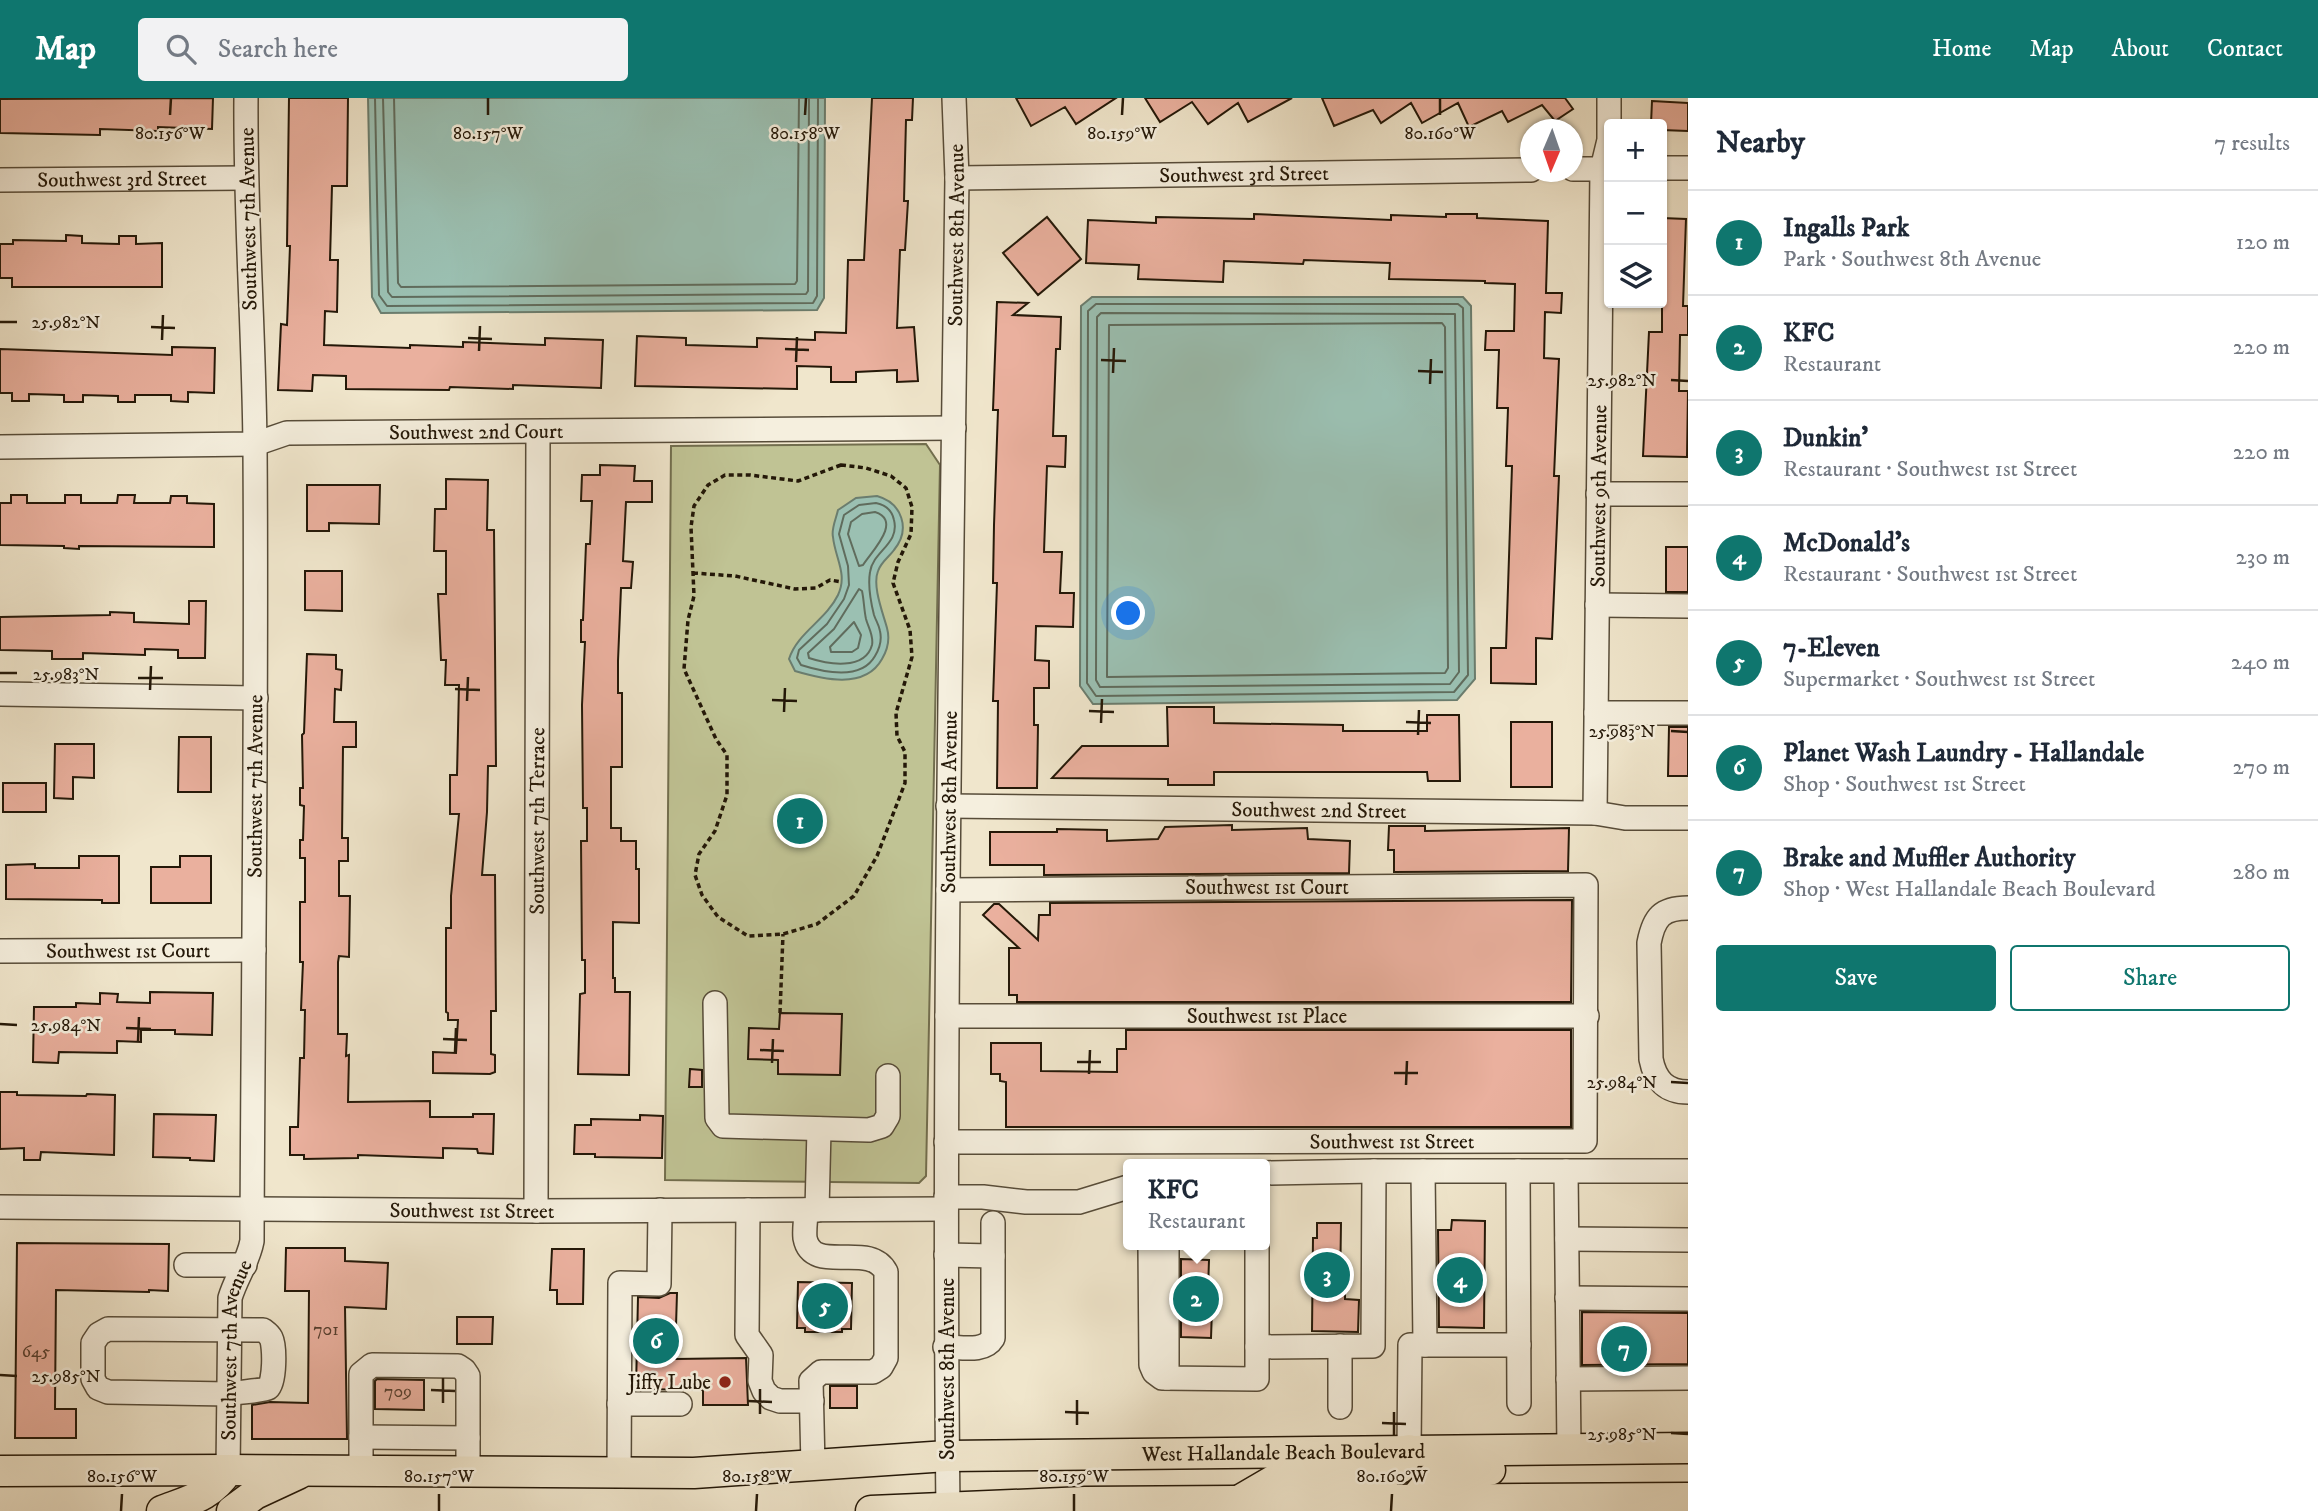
<!DOCTYPE html>
<meta charset="utf-8">
<style>
body{margin:0;font-family:"IM FELL DW Pica",serif;background:#f2f2f3;color:#1f2937}
.controls{position:absolute;right:21px;top:21px;display:grid;overflow:hidden;border-radius:7px;box-shadow:0 2px 5px #0004}
.controls button{width:63px;height:63px;display:grid;place-items:center;padding:0;border:0;border-bottom:2px solid #e0e1e3;background:#fff;color:#1f2937;font:35px sans-serif}
.compass{position:absolute;left:1520px;top:21px;width:63px;height:63px;border-radius:50%;background:#fff;box-shadow:0 2px 5px #0004;rotate:182deg}
.you{position:absolute;left:1129px;top:516px;width:24px;height:24px;margin:-18px;border:5px solid #fff;border-radius:50%;background:#1a73e8;box-shadow:0 0 0 10px #1a73e833}
.badge{display:grid;place-items:center;width:46px;height:46px;border-radius:50%;background:#0f766e;color:#fff;font-size:23px;font-weight:700}
.pin{position:absolute;translate:-50% -50%;border:4px solid #fff;box-shadow:0 2px 7px #0006}
.popup{position:absolute;left:1123px;top:1061px;width:147px;height:91px;box-sizing:border-box;display:grid;place-content:center;border-radius:7px;background:#fff;filter:drop-shadow(0 2px 5px #0005);font-size:23px;white-space:nowrap;color:#747a83}
.popup b{font-size:26px;color:#1f2937}
.popup::after{content:'';position:absolute;left:50%;top:100%;margin-left:-14px;border:14px solid transparent;border-top-color:#fff}
.list{margin:0;padding:0;list-style:none}
h2{display:flex;justify-content:space-between;align-items:center;height:91px;margin:0;padding:0 28px;font-size:30px}
h2 small{font-size:23px;font-weight:400;color:#747a83}
.list li{display:grid;grid-template-columns:46px 1fr auto;gap:21px;align-items:center;box-sizing:border-box;height:105px;padding:0 28px;border-top:2px solid #e0e1e3}
.list b{display:block;font-size:26px;white-space:nowrap}
.list p{margin:0;font-size:23px;white-space:nowrap;color:#747a83}
.list em{font-size:23px;font-style:normal;color:#747a83}
.actions{display:flex;gap:14px;padding:21px 28px}
.actions a{flex:1;padding:16px 0;border:2px solid #0f766e;border-radius:7px;text-align:center;font-size:24px;color:#0f766e}
.actions .main{background:#0f766e;color:#fff}
.icon{flex:none;width:38px;height:38px;fill:none;stroke:currentColor;stroke-width:2;stroke-linecap:round;stroke-linejoin:round}
.map{position:relative;flex:none;width:1688px;height:1413px;overflow:hidden}
header{display:flex;align-items:center;gap:42px;box-sizing:border-box;height:98px;padding:0 35px;background:#0f766e;color:#fff}
header strong{font-size:33px}
nav{display:flex;gap:38px;margin-inline-start:auto;font-size:24px}
.search{width:490px;height:63px;background:#f2f2f3;display:flex;align-items:center;gap:18px;box-sizing:border-box;padding:0 24px;border-radius:7px;color:#747a83;font-size:26px}
main{display:flex}
aside{flex:1;background:#fff}
.map>svg:first-child{display:block}
.green{fill:#c0c394;stroke:#726e4e;stroke-width:2}
.water{fill:#9bc0b2;stroke:#6b7d6e;stroke-width:2}
.lines{fill:none;stroke-linecap:round;stroke-linejoin:round}
.shore{stroke:#606c5d;stroke-width:2}
.building{fill:#eab09e;stroke:#241808;stroke-width:2}
.minor-casing{stroke:#574c39;stroke-width:26}
.major-casing{stroke:#241808;stroke-width:33}
.path{stroke:#241808;stroke-width:3.5;stroke-dasharray:5 3.5;stroke-linecap:butt}
.minor{stroke:#f5efde;stroke-width:23}
.major{stroke:#f0e6cc;stroke-width:30}
.ticks{fill:none;stroke:#241808;stroke-width:2.5}
.poi-dot{fill:#8f2418;stroke:#f5efde;stroke-width:2.5}
.labels{text-anchor:middle;stroke-width:5;stroke-linejoin:round;paint-order:stroke}
.number-label{font-size:18px;fill:#563e2e}
.street-label{font-size:21px;fill:#241808;stroke:#f5efde}
.poi-label{font-size:21px;fill:#241808;stroke:#f5efde;text-anchor:end}
.ticks-label{font-size:18px;text-anchor:middle;fill:#241808;stroke:#f5efde;stroke-width:5;stroke-linejoin:round;paint-order:stroke}
</style>
<header>
<strong>Map</strong>
<div class="search"><svg class="icon" aria-label="search" viewBox="0 0 24 24"><circle cx="10" cy="10" r="6"/><path d="M15 15l6 6"/></svg>Search here</div>
<nav><a>Home</a><a>Map</a><a>About</a><a>Contact</a></nav>
</header>
<main>
<div class="map">
<svg width="1688" height="1413" viewBox="0 0 1688 1413">
<rect width="100%" height="100%" fill="#f0e6cc"/>
<filter id="stains"><feTurbulence type="fractalNoise" baseFrequency=".00286" numOctaves="4"/><feColorMatrix values="0 0 0 0 .2 0 0 0 0 .09 0 0 0 0 .02 0 0 0 .5 -.17"/></filter>
<radialGradient id="worn" r=".72"><stop offset=".6" stop-color="#630" stop-opacity="0"/><stop offset="1" stop-color="#630" stop-opacity=".3"/></radialGradient>
<path class="green" d="M926,346l14,21 -14,711 -7,7 -254,-3 6,-734z"/>
<path class="water" d="M368,0h457l-1,200 -7,12 -436,3 -9,-16z
M1092,199h371l8,9 4,373 -18,21 -364,4 -13,-18 1,-380z
M877,398c25,7 34,33 17,54 -5,7 -13,12 -16,21 -6,15 5,42 9,57 3,11 1,21 -5,31 -17,31 -60,20 -87,12l-6,-12c8,-26 37,-39 49,-64 10,-21 -3,-37 -5,-58 -2,-8 3,-18 5,-27l18,-12z"/>
<g class="lines">
<path class="shore" d="M375,0l4,197 8,11 426,-3 4,-7 1,-198
M383,0l5,194 4,5 414,-3 2,-3 1,-193
M394,0l4,185 3,4 394,-3 2,-3 2,-183
M1096,206h362l5,4 5,367 -14,17 -358,4 -9,-13 1,-372z
M1101,215l354,1 4,358 -9,12 -350,3 -4,-7 1,-363z
M1442,225l3,4 3,341 -3,5 -338,4 2,-352z
M876,405c10,2 16,7 18,17 6,24 -21,31 -24,52 -2,12 1,31 4,43 2,6 5,10 6,16 2,9 0,17 -5,25 -14,25 -52,16 -74,9l-4,-7 2,-8 28,-26 17,-25 5,-14 -1,-19 -9,-32 5,-19 15,-10z
M875,414c28,9 -4,40 -12,53l-4,1 -11,-32 3,-12 11,-8z
M859,491l3,2c2,9 2,19 4,28 2,8 8,17 6,26 -7,26 -45,19 -63,13l-1,-5 26,-24z
M854,524l7,13 -3,13 -6,4h-21l-1,-5z"/>
</g>
<path class="building" d="M213,0l-1,31 -54,-2v4l-58,-2v6l-100,-2v-34z
M289,0h59l-1,88h-15l-2,74h8l-1,52 -12,-1 -1,34 86,3v-3l53,2v-5l82,3v-7l58,2 -2,48 -88,-3v4l-63,-2 -1,3 -103,-1v-13l-33,-1 -1,16 -34,-1 3,-66 6,1 3,-79h-3z
M872,0h41l-1,22h-6l-2,81h4l-3,49h-5l-3,78 17,-1 4,54 -21,1v-12l-41,2v10h-25v-15l-34,-1v23l-162,-3 2,-50 49,2v7l71,2v-9l58,2v-8l31,1 2,-73h16z
M1016,0h100l-40,26 -11,-17 -34,19z
M1145,0h147l-44,24 -10,-19 -30,21 -16,-22 -32,20z
M1322,0h243l8,11 -18,12 -13,-16 -34,17 -6,-11 -33,16 -11,-24 -36,20 -11,-20 -30,20 -8,-13 -39,16z
M1652,3l36,2v28l-26,-1v-6h-11z
M1254,116l137,6v-5l55,2v-3h31v4l71,3 -2,72h16l-1,20 -16,-1 -1,46 15,1 -5,117h5l-7,163 -16,-1v46l-45,-1v-35h15l6,-182h-6l2,-58h-11l2,-58h-14l1,-19h28l1,-47 -30,-1v-2l-96,-2 1,-16 -86,-3 -1,4 -79,-3 -1,21 -85,-3 1,-14 -53,-2 2,-43 68,3v-6l98,2z
M1047,119l34,42 -43,36 -35,-42z
M1662,120l24,1 -3,87h5v29h-8l-1,56h9l-1,66 -44,-1 6,-124h13z
M66,137l16,1v7l37,1v-8h17v8l26,-1v44h-150v-9h-12v-34h13v-4l53,1z
M997,204l31,1 -15,12 48,2 -1,32h-4l-3,87h13l-1,31 -18,-1 -3,86h18l-2,41h14l-1,34 -37,-1 -1,34 14,1v27h-15v37h4l-1,63h-40l1,-87h-5l4,-118h-4l1,-58 4,-115h-5z
M172,249l43,1 -1,45 -26,-1v10l-17,-1v-6h-36v7h-17v-6l-35,-1v7h-19v-7l-35,-1v7h-17v-8h-12v-44l172,6z
M600,367l35,1 -1,15h18v21h-26l-3,59 10,1 -2,26h-10l-3,73v32h4v74h-11v61h10v13h15v28h3v54l-26,-1v56h2v14h15l-1,83 -51,-1 2,-80 5,-1v-33h-3l-1,-119h6v-33h-4l-1,-103 3,-63h-4v-22h2l3,-76h4l2,-43h-11l1,-26h18z
M446,381l42,1 -1,50h7l2,236h-8l-1,46 -5,63h13l1,136h-5v43l4,1v17l-5,2 -57,-1v-21l23,1 2,-33h-10v-7l-2,-1v-84h5v-32l8,-82h-9v-39h7l2,-90h-14l1,-25h-5l-3,-66h8v-43h-12l1,-42h11z
M307,387h73l-1,39 -50,-1v8h-22z
M11,397h16v8h38v-8h16v8h36l1,-8h17l-1,8h36l1,-7h16v7l27,1v43l-135,-1v3l-15,-1v-2l-64,-1v-42h11z
M1666,449h22v45h-22z
M305,473h37v40l-37,-1z
M189,503h17l-1,57h-27v-8l-33,-1v6l-62,-2v6h-31v-8l-52,-1v-33l110,-2v-3l24,1v9l55,2z
M307,556l29,1v14l6,1 -1,20 -6,-1 -1,33h22v25h-13l-1,91h6v23h-9v35h11l-1,61 -10,-1 -1,6v72h9l-1,22 3,-1 -1,47 82,-1v16h43v-3h21l-1,40 -15,-1 -1,-4 -34,-1v10l-85,-3v3l-54,1v-4h-14v-28h8l2,-69h4l1,-48h-4l2,-48h-3v-60h5v-44h-5v-18h3l1,-34 -4,-1v-17h3l-1,-53 2,-2z
M1167,609h47v16l129,2v6h84v-16h32l1,66h-32l-1,-9h-213v13h-46v-6l-116,-1 30,-32h86z
M1511,624h41v65h-41z
M1669,629h19v49h-20z
M179,639h32v55h-33z
M55,646h39v34l-21,-1v22l-19,-1z
M3,685h43v29h-43z
M1232,727v5l75,-2 1,11 42,2 -1,32 -305,2v-10h-54v-33h67v-3l50,1v11l51,-2 7,-12z
M1389,728h36v5l144,-3 -1,43 -174,1v-22h-6z
M79,758h40v47h-17v-3l-96,-1v-34l29,-1v4h44z
M180,758h31v47h-60v-36h29z
M1572,802l-1,102h-554v-7h-8v-47h10l-36,-33 11,-11h5l39,36 1,-25h11v-12z
M150,894l63,1 -1,42 -37,-1v-4h-34v12l-24,-1v12l-58,-1 -1,11 -25,-1 1,-55h42v-4l24,1v-11l18,1 -1,8 33,1z
M780,915l62,1 -2,61 -62,-1v-14l-30,-1 1,-31 30,1z
M1126,932h445v97h-565v-45l-6,-1v-7h-9v-31h50v28l76,1v-23h9z
M690,971l12,1v17h-13z
M0,994h17v3l69,1 1,-2 28,1 -1,60 -73,-3 -1,8h-16v-12l-24,1z
M154,1016l62,1 -2,46 -24,-1v-2l-37,-1z
M640,1017l23,1 -1,42 -67,-1v-3h-21l1,-29h16v-6l49,1z
M1452,1122l33,1 -1,107 -45,-1 -1,-97h13z
M1317,1125h24l-1,67h5v9l14,1 -1,32 -46,-1 1,-93h4z
M17,1145l152,1 -1,47 -19,-1v2l-93,-2 -1,119h21v29h-61z
M286,1150h59v13l43,2 -2,46 -41,-2 2,132h-95v-34l18,-3 38,1 1,-112h-24z
M552,1151h32l-1,55h-26v-14h-7z
M1181,1161l28,1 -1,30h9v19h-5l-1,29 -30,-1z
M798,1184l54,1 -1,46h-9v3h-37v-4h-8z
M670,1195h7l-2,66 71,-1 2,47h-45v-15l-67,-1 2,-92 21,1z
M1582,1214l106,1v51l-106,1z
M457,1219h36l-1,27h-35z
M377,1281l47,1v30l-49,-1v-28z
M830,1288h27v22h-27z"/>
<g class="lines">
<defs>
<g id="minor">
<path d="M1662,70h26"/>
<path d="M1573,71h36"/>
<path id="s1" d="M957,80l574,-8"/>
<path id="s2" d="M0,82l245,-2"/>
<path id="s3" d="M0,349l255,-3 32,-11 667,-5"/>
<path d="M1598,396h90"/>
<path d="M1597,507l91,1"/>
<path d="M0,596l256,4"/>
<path d="M1596,615h92"/>
<path id="s4" d="M948,708l647,7 30,5h63"/>
<path id="s5" d="M1595,715l7,-644 7,-29v-42"/>
<path d="M1688,810c-26,0 -34,9 -39,35l2,116c4,21 15,33 37,33"/>
<path id="s6" d="M0,853l254,-1"/>
<path d="M715,905l2,115 6,8 146,4 13,-4 6,-10v-40"/>
<path id="s7" d="M947,918h640"/>
<path id="s8" d="M946,1044l639,-1 1,-256 -638,5"/>
<path d="M1423,1073l2,174"/>
<path d="M1518,1073l1,232"/>
<path d="M1566,1073l3,278"/>
<path d="M1264,1075l110,-2"/>
<path d="M946,1099h37l43,5h53l49,-15"/>
<path id="s9" d="M0,1109l536,4 410,-2"/>
<path d="M748,1112l-1,125 14,20 -1,26 4,10 7,7 9,3h32"/>
<path d="M806,1112c0,9 -2,19 -1,28 7,38 65,2 81,34v86l-5,9 -8,5h-52l-10,9 2,85"/>
<path d="M817,1112l2,-81"/>
<path id="s10" d="M536,1113l2,-779"/>
<path d="M1567,1141l121,1"/>
<path d="M1150,1147l1,120 3,7 8,6 95,1v-134"/>
<path d="M1167,1147v133"/>
<path d="M946,1157l47,1"/>
<path d="M186,1167h59"/>
<path d="M1567,1200l121,1"/>
<path d="M108,1231l155,1c4,3 6,4 8,8 4,8 4,44 -3,50 -5,3 -31,4 -39,6l-121,-2 -10,-4 -5,-9v-36l6,-9z"/>
<path d="M1340,1248v61"/>
<path d="M945,1249c16,0 39,6 48,-9v-115"/>
<path d="M1257,1249l116,-1 1,-175h314"/>
<path d="M1568,1281l120,-1"/>
<path d="M619,1306h61"/>
<path d="M361,1339l107,1"/>
<path d="M1409,1352l1,-105h109"/>
<path id="s11" d="M228,1372l2,-172c6,-20 18,-36 22,-57 1,-264 5,-528 3,-793 -1,-117 -10,-233 -9,-350"/>
<path d="M361,1373v-97l11,-9 86,1 6,4 4,6v95"/>
<path d="M619,1375l1,-190 39,1 1,-74"/>
<path id="s12" d="M948,1413c-5,-444 3,-888 9,-1333l-3,-80"/>
</g>
<g id="major">
<path id="s13" d="M0,1373l228,-1 466,3 253,-17 741,-8"/>
<path d="M1242,1401l36,-21 101,-3 21,-7 9,-18"/>
<path d="M1415,1401l19,-23 17,-6h39"/>
<path d="M162,1413c29,-11 49,-15 66,-41"/>
<path d="M232,1413l23,-17 43,-20"/>
<path d="M871,1413l214,-9 603,-4"/>
</g>
</defs>
<use href="#minor" class="minor-casing"/>
<use href="#major" class="major-casing"/>
<path class="path" d="M841,367l25,3 25,8 15,12 6,19 -1,27 -13,28 -5,21 17,47 2,27 -16,56 1,23 8,16v31l-28,73 -23,40 -37,28 -34,10 -35,2 -30,-19 -16,-22 -7,-20 4,-21 16,-23 12,-36v-40l-11,-16 -32,-70 4,-49 6,-24 -3,-69 3,-21 14,-21 17,-10h25l48,6z
M693,475l42,3 60,13 21,-1 14,-8 12,2
M780,915l3,-79"/>
<use href="#minor" class="minor"/>
<use href="#major" class="major"/>
</g>
<path class="ticks" d="M170,17l1,-17M488,17v-17M805,17l1,-17M1122,17l1,-17M1440,17v-17M0,224h17M151,229l24,1M468,240l24,1M162,242l1,-25M785,251l24,1M479,253l1,-25M1101,262l25,1M796,264l1,-25M1418,273l25,1M1113,275l1,-25M1671,282l17,1M1430,286l1,-25M0,575h17M138,580h25M455,591l25,1M150,592l1,-24M772,602l25,1M467,603l1,-24M1089,613l25,1M784,614l1,-24M1406,624l25,1M1101,625l1,-24M1671,633l17,1M1418,637l1,-25M0,926l17,1M126,930l25,1M443,941l24,1M138,943l1,-24M760,952l24,1M455,954l1,-24M1077,964h24M772,965l1,-24M1394,975h24M1089,976l1,-24M1671,984l17,1M1406,987l1,-24M0,1277l17,1M431,1292l24,1M748,1303l24,1M443,1305v-25M1065,1314l24,1M760,1316v-25M1382,1325l24,1M1077,1327v-25M1671,1335l17,1M1394,1338v-24M121,1413l1,-17M439,1413v-17M756,1413l1,-17M1074,1413v-17M1391,1413l1,-17"/>
<circle class="poi-dot" cx="725" cy="1284" r="7"/>
<g class="labels">
<g class="number-label">
<text x="326" y="1237">701</text>
<text x="36" y="1259">645</text>
<text x="398" y="1299">709</text>
</g>
<g class="street-label">
<text dy="7" stroke="none"><textPath href="#s1" startOffset="287">Southwest 3rd Street</textPath></text>
<text dy="7" stroke="none"><textPath href="#s2" startOffset="122">Southwest 3rd Street</textPath></text>
<text transform="translate(248 121) rotate(-91)" y="7">Southwest 7th Avenue</text>
<text dy="7" stroke="none"><textPath href="#s12" startOffset="1276">Southwest 8th Avenue</textPath></text>
<text dy="7" stroke="none"><textPath href="#s3" startOffset="478">Southwest 2nd Court</textPath></text>
<text dy="7" stroke="none"><textPath href="#s5" startOffset="317">Southwest 9th Avenue</textPath></text>
<text dy="7" stroke="none"><textPath href="#s11" startOffset="688">Southwest 7th Avenue</textPath></text>
<text dy="7" stroke="none"><textPath href="#s12" startOffset="709">Southwest 8th Avenue</textPath></text>
<text dy="7" stroke="none"><textPath href="#s4" startOffset="371">Southwest 2nd Street</textPath></text>
<text dy="7" stroke="none"><textPath href="#s10" startOffset="390">Southwest 7th Terrace</textPath></text>
<text x="1267" y="796">Southwest 1st Court</text>
<text dy="7" stroke="none"><textPath href="#s6" startOffset="128">Southwest 1st Court</textPath></text>
<text dy="7" stroke="none"><textPath href="#s7" startOffset="320">Southwest 1st Place</textPath></text>
<text dy="7" stroke="none"><textPath href="#s8" startOffset="446">Southwest 1st Street</textPath></text>
<text dy="7" stroke="none"><textPath href="#s9" startOffset="472">Southwest 1st Street</textPath></text>
<text dy="7" stroke="none"><textPath href="#s11" startOffset="121">Southwest 7th Avenue</textPath></text>
<text transform="translate(947 1271) rotate(-90)" y="7">Southwest 8th Avenue</text>
<text dy="7" stroke="none"><textPath href="#s13" startOffset="1284">West Hallandale Beach Boulevard</textPath></text>
</g>
<g class="poi-label">
<text x="711" y="1291">Jiffy Lube</text>
</g>
</g>
<g class="ticks-label">
<text x="170" y="41">80.156°W</text>
<text x="488" y="41">80.157°W</text>
<text x="805" y="41">80.158°W</text>
<text x="1122" y="41">80.159°W</text>
<text x="1440" y="41">80.160°W</text>
<text x="66" y="230">25.982°N</text>
<text x="1622" y="288">25.982°N</text>
<text x="66" y="582">25.983°N</text>
<text x="1622" y="639">25.983°N</text>
<text x="66" y="933">25.984°N</text>
<text x="1622" y="990">25.984°N</text>
<text x="66" y="1284">25.985°N</text>
<text x="1622" y="1342">25.985°N</text>
<text x="122" y="1384">80.156°W</text>
<text x="439" y="1384">80.157°W</text>
<text x="757" y="1384">80.158°W</text>
<text x="1074" y="1384">80.159°W</text>
<text x="1392" y="1384">80.160°W</text>
</g>
<rect width="100%" height="100%" filter="url(#stains)"/>
<rect width="100%" height="100%" fill="url(#worn)"/>
</svg>
<div class="controls">
<button>+</button>
<button>−</button>
<button><svg class="icon" aria-label="layers" viewBox="0 0 24 24"><path d="M12 4l9 5-9 5-9-5zM3 14l9 5 9-5"/></svg></button>
</div>
<svg class="compass" viewBox="-18 -18 36 36"><path d="M0-13l5 13h-10z" fill="#e53935"/><path d="M0 13l5-13h-10z" fill="#747a83"/></svg>
<div class="you"></div>
<div class="pin badge" style="left:800px;top:723px">1</div>
<div class="pin badge" style="left:1196px;top:1201px">2</div>
<div class="popup"><b>KFC</b>Restaurant</div>
<div class="pin badge" style="left:1327px;top:1177px">3</div>
<div class="pin badge" style="left:1460px;top:1182px">4</div>
<div class="pin badge" style="left:825px;top:1208px">5</div>
<div class="pin badge" style="left:656px;top:1243px">6</div>
<div class="pin badge" style="left:1624px;top:1251px">7</div>
</div>
<aside>
<h2>Nearby<small>7 results</small></h2>
<ul class="list">
<li><span class="badge">1</span><div><b>Ingalls Park</b><p>Park · Southwest 8th Avenue</p></div><em>120 m</em></li>
<li><span class="badge">2</span><div><b>KFC</b><p>Restaurant</p></div><em>220 m</em></li>
<li><span class="badge">3</span><div><b>Dunkin'</b><p>Restaurant · Southwest 1st Street</p></div><em>220 m</em></li>
<li><span class="badge">4</span><div><b>McDonald's</b><p>Restaurant · Southwest 1st Street</p></div><em>230 m</em></li>
<li><span class="badge">5</span><div><b>7-Eleven</b><p>Supermarket · Southwest 1st Street</p></div><em>240 m</em></li>
<li><span class="badge">6</span><div><b>Planet Wash Laundry - Hallandale</b><p>Shop · Southwest 1st Street</p></div><em>270 m</em></li>
<li><span class="badge">7</span><div><b>Brake and Muffler Authority</b><p>Shop · West Hallandale Beach Boulevard</p></div><em>280 m</em></li>
</ul>
<div class="actions"><a class="main">Save</a><a>Share</a></div>
</aside>
</main>
